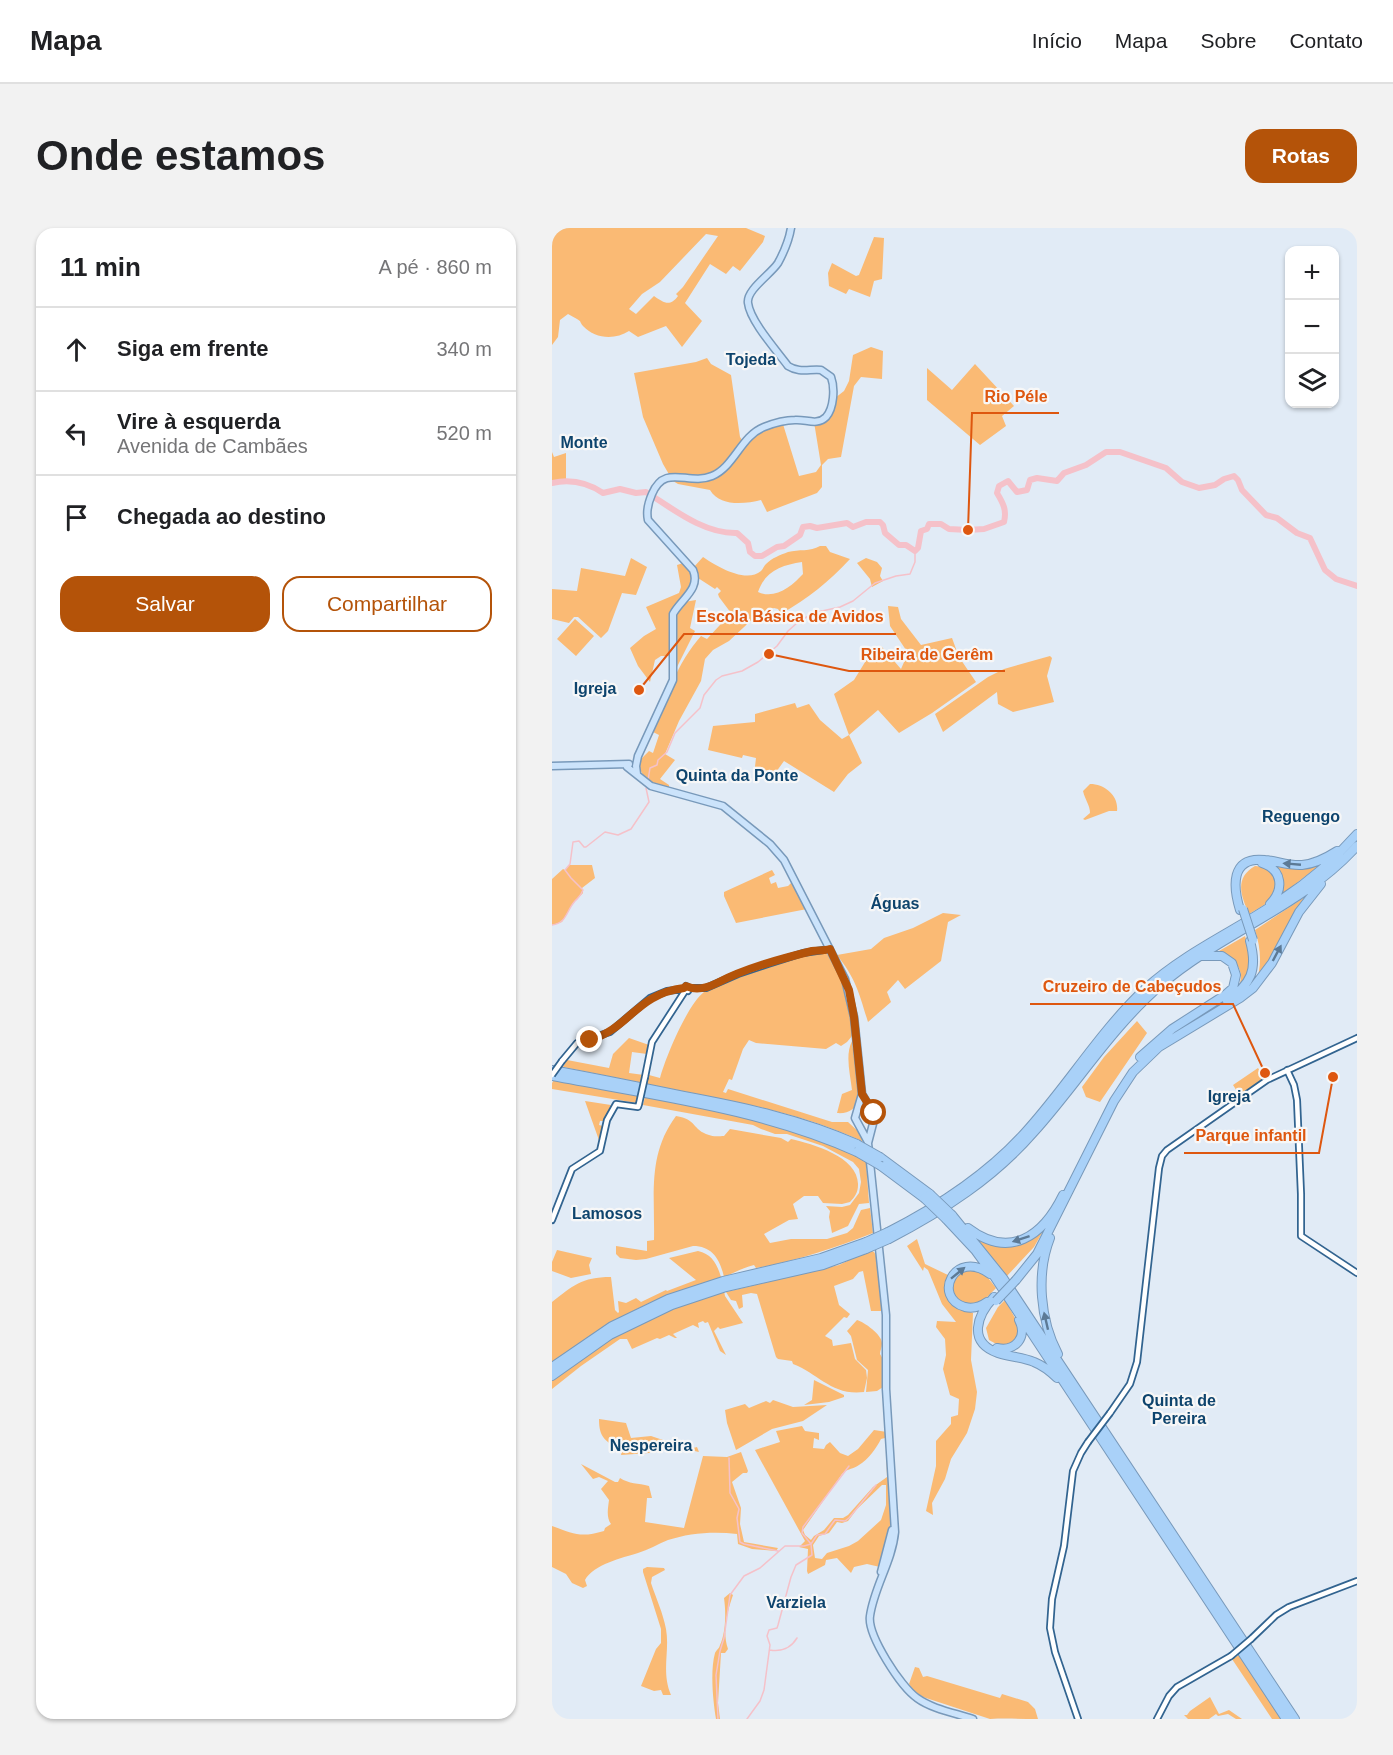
<!DOCTYPE html>
<html lang="pt">
<meta charset="utf-8">
<style>
body{margin:0;font-family:Helvetica,sans-serif;background:#f2f2f2;color:#202124}
.controls{position:absolute;right:18px;top:18px;display:grid;overflow:hidden;border-radius:12px;box-shadow:0 2px 4px #0004}
.controls button{width:54px;height:54px;display:grid;place-items:center;padding:0;border:0;border-bottom:2px solid #e0e0e0;background:#fff;color:#202124;font:30px sans-serif}
.stop{position:absolute;width:18px;height:18px;margin:-14px;border:4px solid #b45309;border-radius:50%;background:#fff}
.stop.end{background:#b45309;border-color:#fff;box-shadow:0 2px 6px #0008}
.list{margin:0;padding:0;list-style:none}
h2{display:flex;justify-content:space-between;align-items:center;height:78px;margin:0;padding:0 24px;font-size:26px}
h2 small{font-size:20px;font-weight:400;color:#757577}
.list li{display:grid;grid-template-columns:39px 1fr auto;gap:18px;align-items:center;box-sizing:border-box;height:84px;padding:0 24px;border-top:2px solid #e0e0e0}
.list b{display:block;font-size:22px;white-space:nowrap}
.list p{margin:0;font-size:20px;white-space:nowrap;color:#757577}
.list em{font-size:20px;font-style:normal;color:#757577}
.actions{display:flex;gap:12px;padding:18px 24px}
.actions a{flex:1;padding:14px 0;border:2px solid #b45309;border-radius:18px;text-align:center;font-size:21px;color:#b45309}
.actions .main{background:#b45309;color:#fff}
.icon{flex:none;width:33px;height:33px;fill:none;stroke:currentColor;stroke-width:2;stroke-linecap:round;stroke-linejoin:round}
.map{position:relative;flex:none;width:805px;height:1491px;overflow:hidden;border-radius:18px}
header{display:flex;align-items:center;gap:36px;box-sizing:border-box;height:84px;padding:0 30px;background:#fff;border-bottom:2px solid #e0e0e0}
header strong{font-size:28px}
nav{display:flex;gap:33px;margin-inline-start:auto;font-size:21px}
.intro{display:flex;align-items:center;justify-content:space-between;box-sizing:border-box;height:144px;padding:0 36px}
h1{margin:0;font-size:42px}
.button{padding:15px 27px;border-radius:18px;background:#b45309;color:#fff;font-size:21px;font-weight:700}
main{display:flex;gap:36px;padding:0 36px}
aside{flex:1;background:#fff;border-radius:18px;box-shadow:0 2px 4px #0004}
.map>svg:first-child{display:block}
.green{fill:#faba74;fill-rule:evenodd}
.lines{fill:none;stroke-linecap:round;stroke-linejoin:round}
.stream{stroke:#f5c1c9;stroke-width:1.5}
.river{stroke:#f5c1c9;stroke-width:6}
.minor-casing{stroke:#326490;stroke-width:8}
.major-casing{stroke:#7899ba;stroke-width:9}
.highway-casing{stroke:#7899ba;stroke-width:10}
.minor{stroke:#fff;stroke-width:4.5}
.major{stroke:#cbe3fb;stroke-width:6}
.highway{stroke:#a9d1f8;stroke-width:8}
.minor-bridge-casing{stroke:#326490;stroke-width:8;stroke-linecap:butt}
.highway-bridge-casing{stroke:#7899ba;stroke-width:10;stroke-linecap:butt}
.minor-bridge{stroke:#fff;stroke-width:4.5}
.highway-bridge{stroke:#a9d1f8;stroke-width:8}
.oneway{fill:#5c7a96}
.route{stroke:#b45309;stroke-width:8}
.labels{text-anchor:middle;stroke-width:4.5;stroke-linejoin:round;paint-order:stroke}
.neighbourhood-label{font-size:16px;font-weight:bold;fill:#0e446d;stroke:#f7f7f7}
.leader{fill:none;stroke:#de570f;stroke-width:2}
.callout-dot{fill:#de570f;stroke:#f7f7f7;stroke-width:2}
.callout-label{font-size:16px;text-anchor:middle;font-weight:bold;fill:#de570f;stroke:#f7f7f7;stroke-width:4.5;stroke-linejoin:round;paint-order:stroke}
</style>
<header>
<strong>Mapa</strong>
<nav><a>Início</a><a>Mapa</a><a>Sobre</a><a>Contato</a></nav>
</header>
<div class="intro"><h1>Onde estamos</h1><a class="button">Rotas</a></div>
<main>
<aside>
<h2>11 min<small>A pé · 860 m</small></h2>
<ul class="list">
<li><svg class="icon" aria-label="ahead" viewBox="0 0 24 24"><path d="M12 20V5M6 11l6-6 6 6"/></svg><div><b>Siga em frente</b></div><em>340 m</em></li>
<li><svg class="icon" aria-label="left" viewBox="0 0 24 24"><path d="M17 20v-9H6M10 6l-5 5 5 5"/></svg><div><b>Vire à esquerda</b><p>Avenida de Cambães</p></div><em>520 m</em></li>
<li><svg class="icon" aria-label="arrive" viewBox="0 0 24 24"><path d="M6 21V4h12l-3 4 3 4H6"/></svg><div><b>Chegada ao destino</b></div></li>
</ul>
<div class="actions"><a class="main">Salvar</a><a>Compartilhar</a></div>
</aside>
<div class="map">
<svg width="805" height="1491" viewBox="0 0 805 1491">
<rect width="100%" height="100%" fill="#e1ebf6"/>
<path class="green" d="M0,0h194l19,8 -2,6 -23,29 -7,-5 -7,8 -16,-10 -25,39 17,18 -20,26 -16,-21 -28,11 -9,-6c-14,9 -34,8 -46,-5 -4,-5 -1,-4 -6,-7 -3,-2 -6,-3 -9,-5l-8,6 -2,17 -6,8zM154,6l12,2 -35,51 -7,7 2,2c-8,11 -14,7 -24,0l-18,18 -7,-5 13,-15 18,-12z
M322,9l10,1 -2,41 -8,2 -4,16 -21,-8 -3,5 -17,-8 -1,-13 4,-10 24,13 3,-1z
M319,119l12,4 -1,28 -21,-2 -7,9 -13,71 -13,2 -6,6v22l-5,6 -50,19 -6,-12c-16,4 -41,7 -51,-10l-32,-6 -10,-6 2,-2 -7,-12 -20,-47 -9,-44 62,-11 11,-4 4,6 20,11 9,62 4,6 9,-9 29,-13 17,55 17,-4 5,-7 -7,-43 10,-3 11,-21 9,-7 5,-10 4,-26z
M423,136l39,42 -12,10 4,10 -26,19 -53,-45v-32l25,22z
M0,224l2,5 12,-4v28l-14,2z
M268,318h6l4,6 20,7c-21,23 -42,39 -69,55l-3,-5 -4,-1 -16,6 -29,27 -16,9 -8,9 -4,22 -22,40 -14,33 10,6 -15,19 9,6v3c-17,-4 -29,-8 -30,-27l10,-10 4,2 6,-18 -8,-4c15,-33 26,-68 50,-95l6,3 24,-26 -12,-16 -1,-3 3,-3 -4,-4 -2,2 -17,-11 -5,-10 10,-11c13,9 43,27 58,14 2,-2 3,-5 5,-7 6,-6 14,-9 22,-12 11,-3 22,0 32,-6zM250,334l1,12c-11,12 -28,26 -45,18 7,-21 24,-27 44,-30z
M79,330l16,9 -11,28 -14,-2 -14,38 -7,7 -23,-21h-4l-5,6 -17,-4v-30l25,2 4,-23 44,8z
M314,330l11,4 5,6 -2,8 3,5 -11,6 -2,-8 -13,-16z
M134,334l10,19 -23,33v42h-12l-6,4 -5,22 -12,-16 -8,-18 14,-12 12,-7 -10,-22 33,-14 2,-6 -4,-22z
M144,372l-6,28 5,3 -18,36h-2c0,-22 -5,-47 9,-65z
M336,378l10,1 3,12 20,26 31,-7 7,19 17,25 -44,31 -33,20 -21,-23 -29,25 13,28 -14,11 -14,18 -50,-31 -13,18 -17,-4 2,-17 -13,-3 -1,3 -34,-8 5,-24 42,-4v-8l40,-11 2,5 12,-4 11,16 22,19 7,-4 -15,-41 20,-14 16,-26 11,-8 20,23 7,-16 -18,-27z
M23,391l19,17 -18,20 -19,-17z
M498,428l2,2 -5,18 7,26 -41,10 -15,-8 -1,-12 -54,40 -8,-18 53,-37 16,-8z
M538,556c15,0 29,12 27,27h-8l-24,9 -2,-1 7,-6c0,-8 -5,-13 -7,-22z
M718,635l26,5 24,-3 -39,30c5,-14 0,-24 -11,-32z
M17,637h23l3,13 -13,10 1,5 -10,10 -11,19 -10,3v-46l11,-10 2,1z
M703,638c19,2 31,19 15,34 -6,6 -15,10 -21,14 -8,-18 -15,-36 6,-48z
M220,642l3,5 -6,3 2,6 5,-2 2,6 10,-2 5,-5 14,28 -71,14 -12,-27v-4z
M756,667l-44,78 -8,10c6,-18 5,-34 -1,-53z
M391,685l18,2 -13,7 -7,39 -36,28 -7,-9 -11,12 4,10 -23,20c-9,-29 -12,-43 -31,-67l34,-6 13,-11 29,-10z
M693,708c7,21 8,37 -7,54 8,-22 -2,-29 -19,-39z
M271,724c23,10 27,61 29,84l-5,6 -6,4 -5,-3 -10,6 -70,-6 -7,-3 -6,9 -11,31 -3,-1 -6,13 3,1 2,-4 104,33h16l13,12 3,8c-67,-32 -144,-43 -217,-58l2,-9 11,3c6,-22 28,-74 44,-86 26,-20 78,-30 110,-39z
M585,793l10,12 -47,69 -14,-5 -4,-10 22,-30z
M77,810l20,7 -2,9 -15,-2 -3,21 15,2 -1,8 -80,-16 4,-7 42,8 4,-14z
M300,813c1,12 8,49 7,57 -2,11 -11,16 -22,15l5,-19 10,-4c-2,-17 -7,-35 0,-49z
M706,840l7,11 -25,17 -7,-11z
M2,852l85,16 -2,7 -85,-14v-6z
M93,869c74,15 154,27 221,64l3,42 -10,1 -11,22 -16,7 -3,-16 1,-6 -4,-5 16,1 8,-2 9,-12 2,-11 -2,-13 -6,-7 -30,-16 -36,-12h-12l-14,-5 -8,-4 -110,-20z
M33,873l26,4 -6,16h-5l-1,4 4,1 -3,17z
M124,888c21,3 16,14 33,19 4,2 11,1 15,1l6,-7 51,9 7,4 3,-3c22,5 68,18 67,46 0,7 -3,12 -8,17l-8,2 -19,-1 -5,-7h-14l-11,8 5,15 -9,1 -25,14 6,9 21,-4h36l20,-6 6,-5 8,-18 9,-2 3,25c-38,15 -77,28 -117,35l-2,-3c-12,3 -20,8 -30,12 -4,-18 -12,-31 -31,-31l-47,13 -10,1 -16,-2 -4,-4v-8l31,5v-10l7,-1c1,-45 -7,-85 22,-124z
M494,998l-12,21 -28,30 -30,-40 49,5 10,-5z
M365,1011l8,25 25,12 -3,12 15,22 11,3 -2,47 6,32 -2,17 -8,24 -16,26 -6,20 -13,24 1,12 -7,-4 10,-45v-25l15,-17v-7l7,-2 1,-16 -9,-4 -7,-26 3,-14 -1,-16 -9,-12 1,-6 19,1 -14,-18 -14,-34 -4,-3 -1,4 -16,-25z
M5,1022l35,8 -3,7 2,9 -20,4 -19,-7v-9z
M318,1022l4,2 4,7 5,46 -2,6h-10l-8,-40 -4,1 -6,7 -19,7 5,19 11,9 -3,4 -3,-1 -19,19 7,4 1,6 18,-3 4,16 11,11 1,8 -3,14c-32,4 -45,-18 -71,-28l-1,-3 -14,-2 -2,-2 -19,-63 -6,-1 -9,2 1,12 -4,2 -3,-8 -5,-1 -5,-8 113,-27z
M146,1023c14,3 19,13 23,26 -19,7 -39,12 -57,20 -41,16 -78,40 -112,66v-61c21,-16 29,-25 59,-25l4,33 3,3 1,-1 -1,-11 8,2 10,-5 5,4 25,-12 1,1 29,-11 -27,-22z
M419,1040l14,6 11,14c-7,7 -13,15 -23,17 -13,2 -30,-16 -19,-28 4,-4 12,-6 17,-9z
M172,1063l1,5 18,27 -23,6 -2,-2 -4,4 12,24 -6,-4 -12,-29 -3,1 -2,-2 -5,2 1,5 -6,-3 -20,9 4,4h-2l-6,-3 -9,4 -3,-1 -25,11 -5,-10h-7l-39,27 -29,23v-9c50,-41 110,-70 172,-89z
M453,1072l15,27c-3,14 -7,17 -20,19l-11,-6 -3,-12 12,-21z
M305,1092c7,2 26,15 25,24 0,3 -2,7 -2,10l4,7 -1,26 -6,4 -11,1 2,-22 -11,-10 -6,-24 -4,-5z
M262,1152l30,15v2l-15,5 -25,3 8,-5z
M221,1172l20,7 34,-2 -24,16 -31,8 -36,21 -9,-27 -2,-13 20,-6 4,4 17,-7 4,2z
M47,1191l27,4 5,15 20,-2 39,13 7,-2 2,5 -33,-8 -7,2 -10,7 -28,2 1,-4c-16,-10 -23,-12 -23,-32z
M250,1198l3,5 14,2v7l-5,-2 -1,10 11,1 2,-4 4,-3 10,11 8,3 10,-7 16,-19 13,2 -2,6 -4,1c-4,8 -13,21 -22,26 -7,5 -9,2 -17,9l-39,56 2,5 6,5 3,-4 10,-6 10,-12h9l5,-3 25,-28 14,-10 -1,-30 2,1 3,72 -1,12 -10,35 -13,-3 -13,3 -3,6 -14,-15 -11,2 -1,5 -17,9 -1,-3 1,-22 -9,-2 6,-6 -50,-91 25,-8 -4,-11zM330,1257h4v20l-5,15 -23,21 -9,5 -22,7 -5,6 -7,-1 -2,-13 6,-9 10,-3 8,-11 5,1 6,-2 9,-12z
M189,1224l7,19 -1,2h-4l-11,9 9,26 -1,16 4,18 34,6 -2,3 -24,-2 -14,-5 -1,-10c-23,-3 -48,-1 -69,6 -10,4 -20,10 -30,13 -16,5 -44,11 -53,27l2,6 -4,2 -11,-5 -6,-9 -14,-7v-41c22,8 29,12 52,5l1,-3 6,-4c-5,-7 -3,-16 -2,-24l-8,-11 7,-8 -9,-4 -6,2 -12,-15 34,18h3l2,-4c9,6 18,5 29,8l3,12h-5l-2,24 39,6 19,-72 24,1z
M95,1339l17,1 1,2 -13,7 -1,6c5,15 12,30 15,46 4,22 -5,43 5,66h-8l-2,-5 -7,1 -13,-5 15,-37 5,-6v-14l-18,-57v-3z
M178,1365l3,2c-6,17 -11,37 -5,54l-3,4h-4l-3,50 2,16h-4c-3,-18 -6,-48 -1,-66 2,-4 4,-4 5,-8 6,-13 6,-33 4,-47z
M687,1427l42,64h-9l-40,-60z
M363,1439l4,1 4,9 4,-1 73,22 2,-4 26,8 7,7 3,10c-16,0 -33,-1 -48,0l-67,-22 -9,-6 -5,-7z
M658,1469l9,17 10,-4 13,9h-6l-8,-5 -10,2 -2,-2 -7,5h-21l-4,-4h3l3,-4z"/>
<g class="lines">
<path class="stream" d="M96,552l2,-12 7,-3 1,-5 9,-8 8,-19 25,-25 4,-13 12,-15 6,-4 20,-5 16,-9 19,-16 11,-15 9,-8 16,-10 27,-6 13,-6 22,-18 21,-7 14,-2 5,-12v-11
M0,697c15,-2 14,-14 23,-24 4,-4 6,-5 8,-11l-12,-12 -6,-8 5,-6 3,-22 6,-1 5,6h2l19,-15 13,3 13,-6 18,-27 -3,-14
M177,1230l1,35 9,16 -2,9 3,24 4,2 34,7
M218,1422c11,2 21,-2 27,-12
M166,1491l-2,-44 4,-24 4,-13 6,-43 14,-19 16,-8 25,-22h19l7,-2 -9,-11 1,-6 46,-61
M195,1491l13,-18 4,-11 6,-45 -3,-9 2,-6 8,-2 1,-3 13,-48 5,-12 16,-10 -1,-11 6,-9 8,-1 10,-14 10,1 4,-3 27,-33"/>
<path class="river" d="M0,255c18,-4 36,0 51,10l17,-4 16,4 10,-1c27,17 58,42 91,41l11,10 2,9 5,4h7l15,-9 7,-1 16,-11 3,-8 7,-1 7,2 30,-5 6,4 13,-5h14l3,3 2,8 14,12h7l9,6 3,-3 3,-17 6,-2 2,-5h12l8,5 19,1 16,-1 20,-7c3,-12 -1,-19 -7,-29l2,-7 9,-5 9,11 10,-2 3,-10 7,-2 20,3 7,-8 22,-8 20,-13h14l46,16 16,14 17,6 16,-3 9,-6 10,-3 4,4 4,10 24,25 11,3 20,15 13,5 15,32 11,9 21,7"/>
<defs>
<path id="minor" d="M134,758l4,2 -2,3 -4,-2z
M138,760h16l32,-14 30,-10 35,-11 27,-4
M10,833l15,-18 33,-11 40,-34 17,-7 17,-2
M735,842l7,15 3,15 4,94v42l56,37
M93,849l7,-35 33,-51
M0,992l20,-51 28,-18 7,-31 9,-16 22,3 1,-3
M558,1185l20,-29 7,-22 22,-194 3,-12 5,-6 100,-70 90,-42
M699,1411l25,-24 13,-8 68,-26
M526,1491l-23,-67 -5,-24 2,-29 12,-53 9,-75 8,-18 7,-11
M605,1491l12,-23 8,-9 54,-31"/>
<path id="major" d="M0,538l77,-2
M75,539l24,19 72,20 47,38 14,16 61,119 9,38 8,77 13,22 -7,27 18,172v74l9,143c-3,30 -21,55 -25,84 -3,19 31,71 47,82 15,11 38,15 56,21
M85,546l-1,-8 2,-10 35,-76v-66c8,-15 28,-25 20,-44l-45,-50c-2,-9 0,-17 4,-26 13,-31 36,-8 60,-18 22,-9 29,-40 52,-49 10,-4 21,-7 31,-7 11,-1 22,6 31,-3 8,-9 9,-29 5,-40l-10,-7c-12,-1 -22,3 -33,-4 -11,-15 -38,-45 -40,-63 -2,-13 23,-29 30,-40 6,-11 11,-23 13,-35
M310,866l-7,24 13,24
M329,1344l11,-42"/>
<path id="highway" d="M710,635c21,7 22,27 8,41
M688,682c-7,-23 -10,-54 25,-50 12,1 24,6 37,5 13,-1 24,-7 35,-14
M675,773c24,-17 31,-31 23,-60
M588,829l32,-28 53,-34 8,-7 3,-13 -4,-12 -10,-7h-19
M0,842c44,8 88,17 132,26 59,11 117,23 173,48
M0,848c103,20 210,33 305,76
M328,929l50,37
M329,938l43,32
M400,987l51,63 292,441
M394,991l29,31 19,26 292,443
M416,1000c42,32 75,8 95,-33
M336,1004c53,-27 102,-59 141,-104 41,-46 72,-98 117,-140 41,-37 91,-58 136,-89 28,-18 53,-40 75,-65
M498,1010c-14,36 -10,82 8,116
M337,1011c54,-28 105,-61 145,-107 44,-49 77,-104 127,-147 62,-53 141,-78 196,-139
M464,1052l21,-26 77,-153 19,-29 26,-25 81,-49 13,-10 19,-25 27,-51 22,-28
M442,1069c-17,18 -27,45 4,56 12,4 25,4 36,9 10,4 16,9 23,16
M435,1074c-7,5 -13,7 -22,5 -33,-9 -11,-59 25,-33
M445,1120c18,4 31,-11 22,-28
M0,1139l60,-41 56,-27 55,-18 98,-23 45,-16
M0,1148l58,-41 62,-30 54,-18 97,-22 43,-16"/>
</defs>
<use href="#minor" class="minor-casing"/>
<use href="#major" class="major-casing"/>
<use href="#highway" class="highway-casing"/>
<use href="#minor" class="minor"/>
<use href="#major" class="major"/>
<use href="#highway" class="highway"/>
<defs>
<path id="minor-bridge" d="M0,847l10,-14
M87,876l6,-27
M536,1214l22,-29
M679,1428l20,-17"/>
<path id="highway-bridge" d="M691,681l10,31
M305,916l23,13
M305,924l24,14
M378,966l22,21
M372,970l22,21
M314,1014l22,-10
M314,1021l23,-10
M444,1073l20,-21"/>
</defs>
<use href="#minor-bridge" class="minor-bridge-casing"/>
<use href="#highway-bridge" class="highway-bridge-casing"/>
<use href="#minor-bridge" class="minor-bridge"/>
<use href="#highway-bridge" class="highway-bridge"/>
</g>
<defs><path id="oneway-solid" d="M-6-.8H1V-3.2L6.5 0L1 3.2V.8H-6Z" transform="scale(1.5)"/></defs>
<g class="oneway">
<use href="#oneway-solid" transform="translate(740 636) rotate(-175)"/>
<use href="#oneway-solid" transform="translate(725 725) rotate(-62)"/>
<use href="#oneway-solid" transform="translate(469 1011) rotate(162)"/>
<use href="#oneway-solid" transform="translate(406 1045) rotate(-39)"/>
<use href="#oneway-solid" transform="translate(494 1093) rotate(-103)"/>
</g>
<g class="lines">
<path class="route" d="M38,812c40,-12 46,-46 94,-52l2,-2c10,5 21,2 31,-3 29,-15 63,-24 95,-32 6,-1 12,0 18,-2l19,41 5,27 8,77 12,19"/>
</g>
<g class="labels">
<g class="neighbourhood-label">
<text x="199" y="137">Tojeda</text>
<text x="32" y="220">Monte</text>
<text x="43" y="466">Igreja</text>
<text x="185" y="553">Quinta da Ponte</text>
<text x="749" y="594">Reguengo</text>
<text x="343" y="681">Águas</text>
<text x="677" y="874">Igreja</text>
<text x="55" y="991">Lamosos</text>
<text x="627" y="1178">Quinta de<tspan x="627" dy="18">Pereira</tspan></text>
<text x="99" y="1223">Nespereira</text>
<text x="244" y="1380">Varziela</text>
</g>
</g>
<path class="leader" d="M416 302L420 185H507M87 462L132 406H344M217 426L297 443H453M713 845L681 776H478M781 849L767 925H632"/>
<g class="callout-dot">
<circle cx="416" cy="302" r="6"/>
<circle cx="87" cy="462" r="6"/>
<circle cx="217" cy="426" r="6"/>
<circle cx="713" cy="845" r="6"/>
<circle cx="781" cy="849" r="6"/>
</g>
<g class="callout-label">
<text x="464" y="174">Rio Péle</text>
<text x="238" y="394">Escola Básica de Avidos</text>
<text x="375" y="432">Ribeira de Gerêm</text>
<text x="580" y="764">Cruzeiro de Cabeçudos</text>
<text x="699" y="913">Parque infantil</text>
</g>
</svg>
<div class="controls">
<button>+</button>
<button>−</button>
<button><svg class="icon" aria-label="layers" viewBox="0 0 24 24"><path d="M12 4l9 5-9 5-9-5zM3 14l9 5 9-5"/></svg></button>
</div>
<div class="stop" style="left:322px;top:885px"></div>
<div class="stop end" style="left:38px;top:812px"></div>
</div>
</main>
